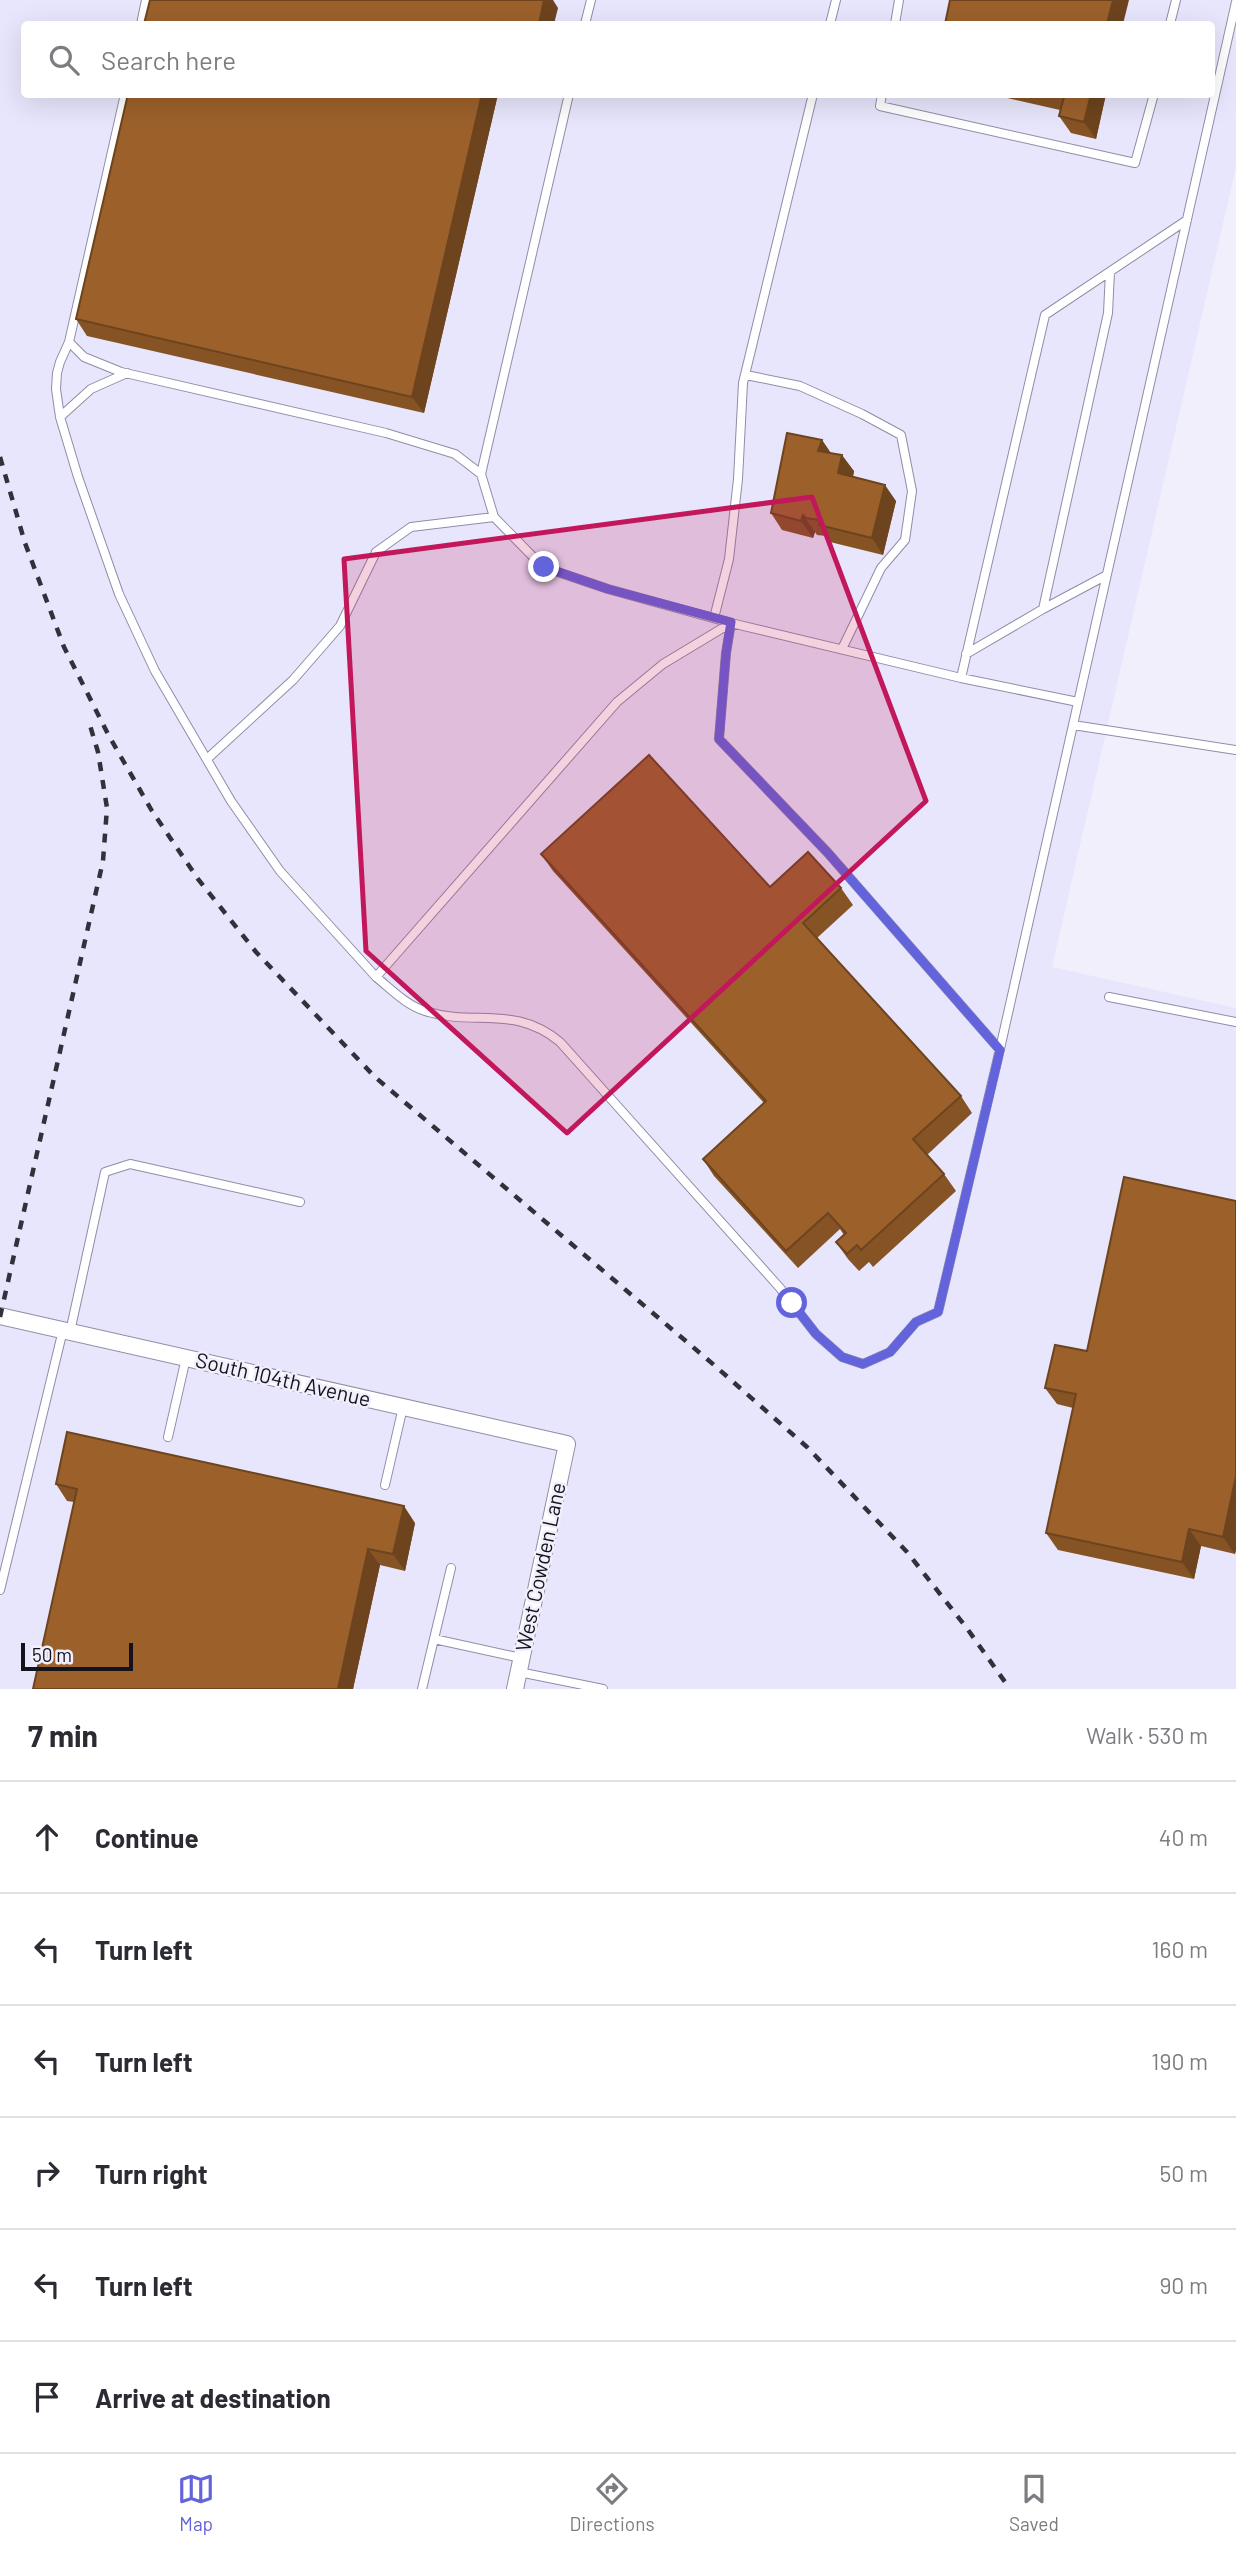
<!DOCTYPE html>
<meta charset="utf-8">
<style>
body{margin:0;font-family:Barlow,sans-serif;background:#f2f2f3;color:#2b2b33}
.scale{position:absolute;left:21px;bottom:18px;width:112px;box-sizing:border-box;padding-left:7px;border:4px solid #14131c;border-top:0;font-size:19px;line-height:24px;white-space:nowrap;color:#14131c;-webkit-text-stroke:5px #f0effb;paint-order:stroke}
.stop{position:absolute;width:21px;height:21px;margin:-16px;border:5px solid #6363dc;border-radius:50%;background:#fff}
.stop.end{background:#6363dc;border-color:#fff;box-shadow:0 2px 7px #0008}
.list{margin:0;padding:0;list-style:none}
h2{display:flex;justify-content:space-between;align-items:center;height:91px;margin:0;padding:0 28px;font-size:30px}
h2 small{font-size:23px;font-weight:400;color:#7c7c81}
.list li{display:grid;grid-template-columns:46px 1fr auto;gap:21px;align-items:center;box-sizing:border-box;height:112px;padding:0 28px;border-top:2px solid #e1e1e2}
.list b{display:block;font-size:26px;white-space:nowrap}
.list em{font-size:23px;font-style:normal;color:#7c7c81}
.icon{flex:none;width:38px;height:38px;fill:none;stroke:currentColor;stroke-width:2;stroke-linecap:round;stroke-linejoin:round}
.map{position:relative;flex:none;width:1236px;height:1689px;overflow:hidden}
.search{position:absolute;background:#fff;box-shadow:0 7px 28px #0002;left:21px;right:21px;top:21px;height:77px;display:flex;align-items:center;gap:18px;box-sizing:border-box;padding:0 24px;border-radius:7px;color:#7c7c81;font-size:26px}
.sheet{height:763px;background:#fff}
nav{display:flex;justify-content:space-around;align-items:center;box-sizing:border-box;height:98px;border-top:2px solid #e1e1e2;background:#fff;font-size:19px;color:#7c7c81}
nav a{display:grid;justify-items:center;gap:4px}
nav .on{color:#6363dc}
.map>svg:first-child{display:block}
.built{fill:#e8e6fc;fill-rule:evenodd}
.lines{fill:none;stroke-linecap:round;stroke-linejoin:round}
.lane-casing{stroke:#8f8da7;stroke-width:10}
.street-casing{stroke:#8f8da7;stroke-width:18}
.lane{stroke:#fff;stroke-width:8}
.street{stroke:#fff;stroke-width:16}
.rail{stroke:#32313b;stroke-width:4.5;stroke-dasharray:9 9;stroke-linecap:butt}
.wall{fill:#865325}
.shaded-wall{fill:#6d441e}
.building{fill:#9c612b;stroke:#6d441e;stroke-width:2}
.route{stroke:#6363dc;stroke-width:9}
.marked{fill:#c2185b;fill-opacity:0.2;stroke:#c2185b;stroke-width:5;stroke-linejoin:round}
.labels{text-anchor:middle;stroke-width:5;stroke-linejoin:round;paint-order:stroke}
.street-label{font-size:21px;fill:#14131c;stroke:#f0effb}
</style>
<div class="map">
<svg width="1236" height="1689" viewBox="0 0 1236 1689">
<rect width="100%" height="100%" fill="#f0effb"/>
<path class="built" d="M0,0h1236v167l-184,800 184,41v681h-1236zM24,24h1188v70h-1188z"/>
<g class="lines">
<defs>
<path id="lane" d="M141,24l5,-24
M585,24l6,-24
M830,24l6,-24
M895,24l4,-24
M1170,24l6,-24
M125,94l-56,248 15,15 37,15 265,61 69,21 26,20 13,43 49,50 65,22 123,34
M882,94l-2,12 255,57 19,-69
M69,342l-9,20 -3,11 -1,16 4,28 18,60 41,117 36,77 76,130 49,70 96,106
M746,375l54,11 62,28 39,21 11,56 -7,49 -24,28 -39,81
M60,417l31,-28 36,-16
M481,474l88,-380
M1105,576l-62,33 65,-296 2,-41
M714,618l15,-59 9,-80 5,-96 70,-289
M731,623l-68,41 -46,38 -241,275c15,12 30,28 49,34 50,16 89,-7 135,31l220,246 36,46 26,23 21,7 27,-12 26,-30 22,-10 59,-250 239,-1060
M966,654l77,-45
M961,678l84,-363 142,-95
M1073,725l163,25
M207,759l86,-79 47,-54 36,-74 35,-25 83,-10
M1109,997l127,25
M1000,1050l-172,-197 -109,-114 7,-86 5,-30 230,55 117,24
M70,1332l35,-160 25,-8 170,38
M168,1437l18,-79
M385,1485l18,-78
M0,1590l63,-260
M434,1639l87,19
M519,1672l84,17
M422,1689l29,-121"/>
<path id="street" d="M0,1316l567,128 -52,245"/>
</defs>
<use href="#lane" class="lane-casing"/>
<use href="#street" class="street-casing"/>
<use href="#lane" class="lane"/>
<use href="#street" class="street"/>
<path class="rail" d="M0,457l25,86 39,104 45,89 43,75 46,68 58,73 119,125 339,288 93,82 100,105 59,75 44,62
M0,1317l103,-456 4,-53 -9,-56 -9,-30"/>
</g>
<path class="wall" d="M128,94h370l-74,319 -337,-77 -11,-17z
M990,94h116l-10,45 -25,-6 -12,-17 1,-6z
M822,440l9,13 23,18 -1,6 43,24 -13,54 -53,-13 -4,-6 -9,-1 -2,-3 -2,6 -31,-8 -11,-17z
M541,854l229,33 71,1 12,17 -36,33 144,158 11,17 -45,42 17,19 12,17 -83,76 -4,-5 -10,9 -11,-12 -12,-17 8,-7 -4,-6 -42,39 -84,-92 -11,-17 61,-56 -211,-232z
M1236,1201v348l-1,5 -34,-8 -7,33 -136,-29 -12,-17 27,-125 -16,-4 -12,-16 42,-37z
M56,1484l359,39 -10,48 -25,-6 -27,124h-320l41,-187 -7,-1z"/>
<path class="shaded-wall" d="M544,0h9l5,8 -4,16h-15z
M1113,0h16l-6,24h-16z
M482,94h16l-74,319 -12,-16z
M1091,94h15l-10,45 -12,-17z
M822,440l11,17 -15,-6z
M842,455l12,16 -4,19 -12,-17z
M885,485l11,16 -13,54 -11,-17z
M803,515l12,17 -2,6 -12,-17z
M1236,1476v73l-1,5 -12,-17z
M404,1506l11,17 -10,48 -12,-17z
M1189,1529l12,17 -7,33 -12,-17z
M368,1549l12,16 -27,124h-15z"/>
<path class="building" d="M150,0h394l-5,24h-32l-8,-2v2h-355z
M950,0h163l-6,24h-162z
M128,94h354l-70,303 -336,-78z
M1053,94h38l-7,28 -25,-6 5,-19z
M787,433l35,7 -4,11 24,4 -4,18 47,12 -13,53 -53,-13 1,-5 -14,-2 -3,-3 -2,6 -30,-8z
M649,755l121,132 38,-35 33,36 -38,35 158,173 -48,43 31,35 -83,76 -4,-5 -10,9 -11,-12 10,-9 -18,-20 -42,38 -83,-92 63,-58 -225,-247z
M1124,1177l112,24v275l-13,61 -34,-8 -7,33 -136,-29 30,-139 -31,-6 10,-43 32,6z
M67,1432l337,74 -11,48 -25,-5 -30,140h-305l44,-200 -21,-5z"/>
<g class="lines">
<path class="route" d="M544,567l64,22 123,33 -5,31 -7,86 109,114 172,197 -62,262 -22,10 -26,30 -27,12 -21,-7 -26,-23 -24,-31"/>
</g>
<path class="marked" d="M812,497l114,304 -359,332 -201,-182 -22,-392z"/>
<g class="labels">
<g class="street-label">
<text transform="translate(283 1380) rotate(13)" y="7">South 104th Avenue</text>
<text transform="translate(541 1567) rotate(-78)" y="7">West Cowden Lane</text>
</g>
</g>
</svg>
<div class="scale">50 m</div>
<div class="stop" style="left:792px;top:1303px"></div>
<div class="stop end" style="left:544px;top:567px"></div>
<div class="search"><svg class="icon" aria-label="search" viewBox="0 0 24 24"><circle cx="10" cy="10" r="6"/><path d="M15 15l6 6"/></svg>Search here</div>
</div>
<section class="sheet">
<h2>7 min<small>Walk · 530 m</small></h2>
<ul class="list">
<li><svg class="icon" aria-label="ahead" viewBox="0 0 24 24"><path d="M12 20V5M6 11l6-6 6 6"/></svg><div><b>Continue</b></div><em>40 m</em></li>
<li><svg class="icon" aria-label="left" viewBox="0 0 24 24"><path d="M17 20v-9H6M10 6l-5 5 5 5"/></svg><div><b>Turn left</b></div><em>160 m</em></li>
<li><svg class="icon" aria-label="left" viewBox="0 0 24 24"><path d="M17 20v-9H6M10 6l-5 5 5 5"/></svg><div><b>Turn left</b></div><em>190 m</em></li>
<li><svg class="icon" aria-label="right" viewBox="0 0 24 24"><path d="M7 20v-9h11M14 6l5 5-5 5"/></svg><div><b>Turn right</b></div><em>50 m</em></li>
<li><svg class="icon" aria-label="left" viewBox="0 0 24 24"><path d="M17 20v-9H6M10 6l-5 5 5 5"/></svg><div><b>Turn left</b></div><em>90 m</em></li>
<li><svg class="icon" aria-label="arrive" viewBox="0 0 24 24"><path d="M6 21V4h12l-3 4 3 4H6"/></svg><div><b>Arrive at destination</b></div></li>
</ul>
</section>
<nav>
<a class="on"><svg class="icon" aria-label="map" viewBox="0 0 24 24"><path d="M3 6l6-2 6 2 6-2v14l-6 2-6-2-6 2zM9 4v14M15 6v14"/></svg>Map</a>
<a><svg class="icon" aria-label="directions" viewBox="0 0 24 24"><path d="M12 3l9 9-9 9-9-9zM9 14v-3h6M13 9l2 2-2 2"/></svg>Directions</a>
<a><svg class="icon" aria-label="saved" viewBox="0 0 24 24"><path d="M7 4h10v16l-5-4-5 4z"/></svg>Saved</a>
</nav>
